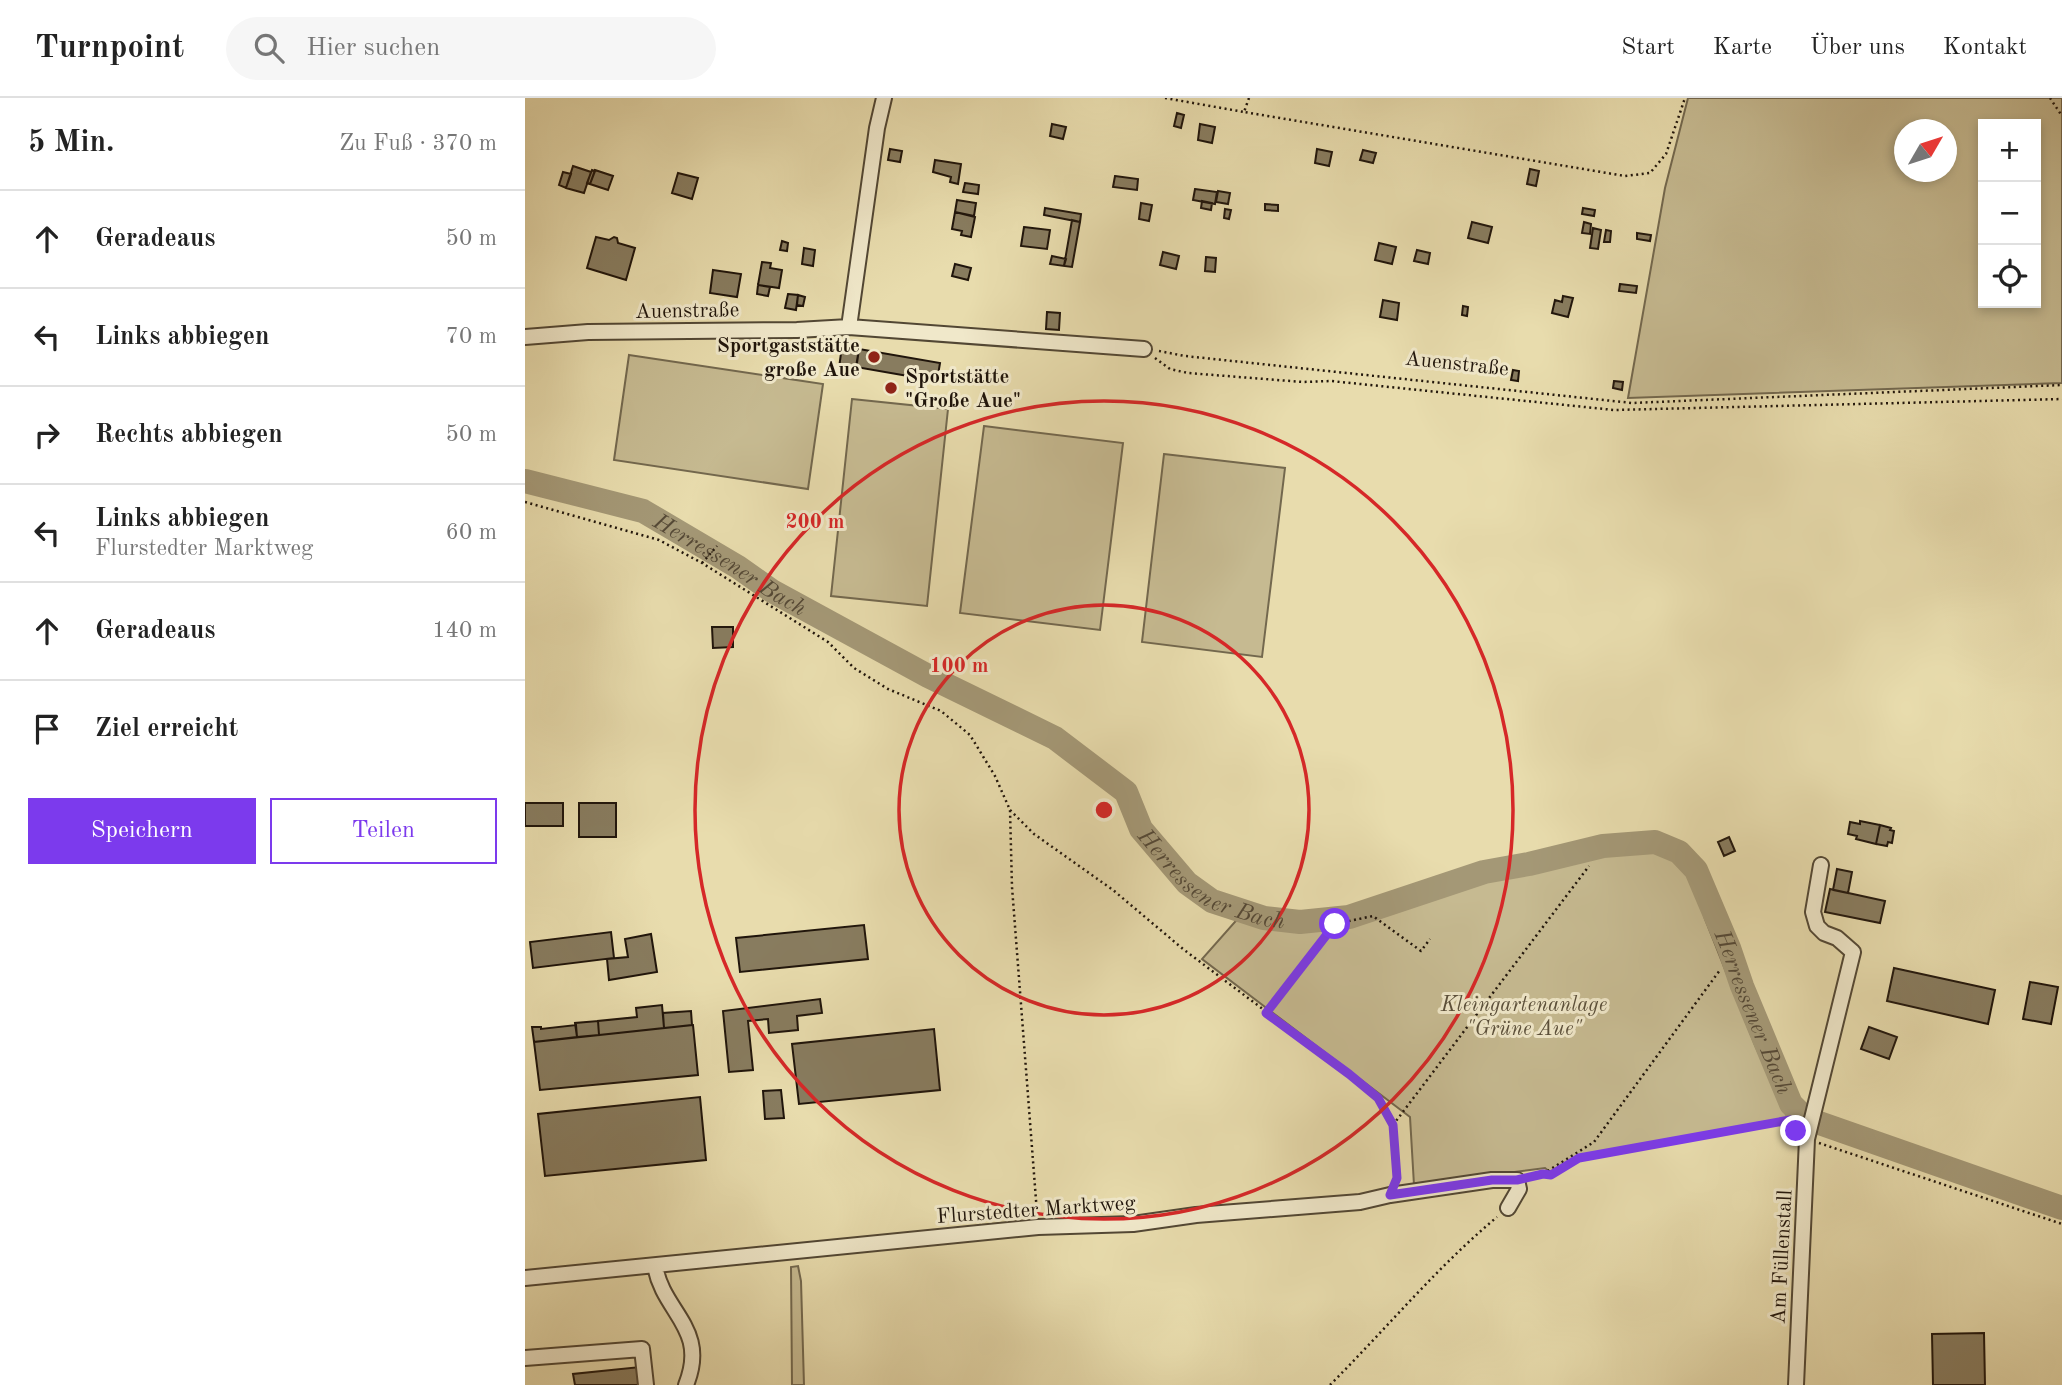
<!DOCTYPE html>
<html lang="de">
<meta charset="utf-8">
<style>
body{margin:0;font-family:"Old Standard TT",serif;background:#f6f6f6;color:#222}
.controls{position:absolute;right:21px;top:21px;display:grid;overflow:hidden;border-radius:0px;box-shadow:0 4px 10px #0003}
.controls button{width:63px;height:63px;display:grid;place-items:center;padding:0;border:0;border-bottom:2px solid #e0e0e0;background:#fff;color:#222;font:35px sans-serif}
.compass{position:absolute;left:1369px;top:21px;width:63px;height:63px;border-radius:50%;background:#fff;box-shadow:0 4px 10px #0003;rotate:51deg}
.stop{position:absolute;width:21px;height:21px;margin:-16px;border:5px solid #7c3aed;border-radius:50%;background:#fff}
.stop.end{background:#7c3aed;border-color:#fff;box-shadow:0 2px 7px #0008}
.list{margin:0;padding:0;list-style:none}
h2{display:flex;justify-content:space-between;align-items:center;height:91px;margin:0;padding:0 28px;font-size:30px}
h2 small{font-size:23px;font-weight:400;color:#767676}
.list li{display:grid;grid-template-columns:46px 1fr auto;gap:21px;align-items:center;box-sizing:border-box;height:98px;padding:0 28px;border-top:2px solid #e0e0e0}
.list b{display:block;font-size:26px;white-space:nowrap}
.list p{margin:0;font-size:23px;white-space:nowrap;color:#767676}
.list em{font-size:23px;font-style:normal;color:#767676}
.actions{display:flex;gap:14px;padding:21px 28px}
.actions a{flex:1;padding:16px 0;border:2px solid #7c3aed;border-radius:0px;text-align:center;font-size:24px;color:#7c3aed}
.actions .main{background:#7c3aed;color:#fff}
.icon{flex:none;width:38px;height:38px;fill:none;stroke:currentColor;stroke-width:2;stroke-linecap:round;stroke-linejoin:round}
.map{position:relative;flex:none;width:1537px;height:1287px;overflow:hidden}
header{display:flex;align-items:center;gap:42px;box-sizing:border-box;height:98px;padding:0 35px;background:#fff;border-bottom:2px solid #e0e0e0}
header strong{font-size:33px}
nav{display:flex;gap:38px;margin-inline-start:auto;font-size:24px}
.search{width:490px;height:63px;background:#f6f6f6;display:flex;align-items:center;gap:18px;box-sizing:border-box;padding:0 24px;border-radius:38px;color:#767676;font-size:26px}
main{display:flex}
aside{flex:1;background:#fff}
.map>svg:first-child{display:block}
.green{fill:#c6ba91;stroke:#73684e;stroke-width:2;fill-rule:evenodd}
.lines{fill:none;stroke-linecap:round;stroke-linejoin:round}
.river{stroke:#a49876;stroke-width:24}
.building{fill:#887c5f;stroke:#20150b;stroke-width:2}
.minor-casing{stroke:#524734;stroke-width:18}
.path{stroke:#20150b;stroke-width:2.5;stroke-dasharray:2 3.5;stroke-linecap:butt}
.minor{stroke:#f0e8ca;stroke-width:14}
.route{stroke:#7c3aed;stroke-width:9}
.ring{fill:none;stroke:#d62828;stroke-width:3.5}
.poi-dot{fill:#8f2418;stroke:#f0e8ca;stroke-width:2.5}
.labels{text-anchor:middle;stroke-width:6;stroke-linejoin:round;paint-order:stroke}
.street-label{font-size:21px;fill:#20150b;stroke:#f0e8ca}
.poi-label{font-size:21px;font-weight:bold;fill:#20150b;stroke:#f0e8ca;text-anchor:end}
.park-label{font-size:21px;font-style:italic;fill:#5a4f3a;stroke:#f0e8ca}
.water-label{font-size:23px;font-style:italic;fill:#554936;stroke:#f0e8ca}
.centre{fill:#d62828;stroke:#f0e8ca;stroke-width:3.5}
.ring-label{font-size:21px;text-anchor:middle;font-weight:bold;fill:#d62828;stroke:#f0e8ca;stroke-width:6;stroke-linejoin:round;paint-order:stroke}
</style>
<header>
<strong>Turnpoint</strong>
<div class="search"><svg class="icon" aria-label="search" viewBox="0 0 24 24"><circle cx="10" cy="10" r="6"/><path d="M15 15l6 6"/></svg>Hier suchen</div>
<nav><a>Start</a><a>Karte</a><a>Über uns</a><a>Kontakt</a></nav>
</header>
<main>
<aside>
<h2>5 Min.<small>Zu Fuß · 370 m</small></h2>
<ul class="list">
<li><svg class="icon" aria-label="ahead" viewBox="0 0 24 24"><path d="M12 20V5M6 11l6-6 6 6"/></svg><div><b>Geradeaus</b></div><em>50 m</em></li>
<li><svg class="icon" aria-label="left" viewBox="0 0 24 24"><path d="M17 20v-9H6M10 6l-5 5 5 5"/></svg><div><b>Links abbiegen</b></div><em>70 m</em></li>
<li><svg class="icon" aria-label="right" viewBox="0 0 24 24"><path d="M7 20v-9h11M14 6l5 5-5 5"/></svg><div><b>Rechts abbiegen</b></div><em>50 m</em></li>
<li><svg class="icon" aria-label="left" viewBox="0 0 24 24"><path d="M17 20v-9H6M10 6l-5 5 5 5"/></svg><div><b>Links abbiegen</b><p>Flurstedter Marktweg</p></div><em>60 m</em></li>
<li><svg class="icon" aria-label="ahead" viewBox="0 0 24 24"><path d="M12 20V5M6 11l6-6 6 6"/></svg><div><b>Geradeaus</b></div><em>140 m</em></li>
<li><svg class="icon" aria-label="arrive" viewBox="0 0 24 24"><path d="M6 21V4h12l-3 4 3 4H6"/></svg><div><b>Ziel erreicht</b></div></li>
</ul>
<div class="actions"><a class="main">Speichern</a><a>Teilen</a></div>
</aside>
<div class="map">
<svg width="1537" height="1287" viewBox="0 0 1537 1287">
<rect width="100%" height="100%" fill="#e8dcad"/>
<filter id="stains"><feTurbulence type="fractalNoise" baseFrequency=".00286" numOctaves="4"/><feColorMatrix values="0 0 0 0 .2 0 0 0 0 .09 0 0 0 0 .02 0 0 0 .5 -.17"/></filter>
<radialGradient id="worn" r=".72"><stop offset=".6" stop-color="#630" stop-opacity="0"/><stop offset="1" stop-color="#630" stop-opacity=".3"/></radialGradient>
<path class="green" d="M1163,0h374v285l-434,15 37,-210zM1511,26v179h-53v-179zM1380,32h42v42h-42z
M104,257l194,29 -15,105 -194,-29z
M327,301l96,10 -21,197 -96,-10z
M459,328l139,17 -23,187 -140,-17z
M639,356l121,14 -23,189 -120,-15z
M1078,748l38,2 35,11 18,23 11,37 50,126 33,73 -208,38 -30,16 -5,-4 -131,17 -4,-68 -208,-158 39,-44 58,7 50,-5 135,-45 45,-8z
M273,1168l3,15 3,104h-12l-1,-118z"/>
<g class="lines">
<path class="river" id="s1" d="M0,383l118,30 95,56 34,24 156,85 127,62 71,54 15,37 46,54 25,18 52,17 36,4 49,-5 135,-45 45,-8 74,-18 52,-4 24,10 17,18 33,78 13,38 49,118 14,14 257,90"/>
</g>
<path class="building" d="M652,15l7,2 -3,13 -7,-2z
M527,26l14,3 -3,12 -13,-3z
M675,26l15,3 -3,16 -14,-3z
M365,51l12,2 -2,11 -12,-2z
M792,51l15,3 -3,14 -14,-3z
M838,52l13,3 -3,10 -13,-3z
M410,62l26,4 -3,20 -8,-2 1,-5 -18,-5z
M48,68l18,6 -7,21 -18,-5z
M1005,71l9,2 -3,15 -9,-2z
M67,72l3,1 -5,13 -3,-1z
M70,72l18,6 -5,14 -18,-6z
M38,74l8,2 -5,14 -7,-3z
M153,75l20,5 -6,21 -20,-6z
M590,78l23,3 -1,11 -24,-3z
M440,85l14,2 -1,9 -15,-2z
M670,91l22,3 -2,12 -22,-4z
M693,93l12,2 -2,11 -12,-2z
M432,102l19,3 -2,13 -19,-4z
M677,103l10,2 -1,7 -10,-2z
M616,105l11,2 -3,16 -10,-2z
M740,106l13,1v6l-13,-1z
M520,110l36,6 -1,8 -36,-7z
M1058,110l12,2 -1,6 -12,-2z
M700,111l6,1 -2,9 -5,-1z
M430,114l20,5 -4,20 -10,-2 1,-4 -10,-2z
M547,122l8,2 -8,45 -8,-1z
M947,124l20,5 -4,16 -20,-5z
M1059,124l7,2 -1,10 -8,-1z
M499,129l26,3 -3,19 -26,-3z
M1068,130l8,2 -3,19 -8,-1z
M1081,132l5,1 -1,11h-6z
M1112,135l14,2 -1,6 -13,-2z
M71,139l13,3 5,-3 3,1 1,5 17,5 -9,32 -39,-12z
M257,143l6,2 -1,8 -7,-1z
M854,145l17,4 -4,17 -17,-4z
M279,150l11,2 -2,16 -11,-2z
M892,152l13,3 -2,11 -14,-3z
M638,154l16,4 -3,13 -16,-4z
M527,158l14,3 -2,7 -14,-2z
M681,159l10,1 -1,14 -10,-1z
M237,164l9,1 -1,5 12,2 -3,18 -21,-3z
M430,166l16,4 -3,12 -16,-4z
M188,172l28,4 -4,23 -27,-4z
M1095,186l17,2 -1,7 -17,-2z
M233,187l12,2 -2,9 -11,-2z
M263,196l10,1 -2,15 -11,-2z
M273,197l7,2 -2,9 -6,-1z
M1038,198l10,2 -5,19 -16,-4 3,-13 7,2z
M858,202l16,3 -2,17 -17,-3z
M938,208l5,1 -1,9 -5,-1z
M522,214l13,1 -1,17 -13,-1z
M317,248l17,3 -3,21 -17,-2z
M334,251l81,14 -3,18 -81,-14z
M988,272l6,1 -1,10 -7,-1z
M1089,283l9,1 -1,8 -9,-2z
M187,529h21v20l-20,1z
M0,705h38v23h-38z
M54,705h37v34h-37z
M1335,723l20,4 -4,19 -20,-5 1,-3 -9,-2 2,-12 10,2z
M1355,727l11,3 -1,2 4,1 -2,12 -4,-1 -1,4 -11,-2z
M1204,739l6,14 -11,5 -6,-14z
M1312,771l15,3 -4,21 -15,-3z
M1305,791l55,12 -5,22 -55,-11z
M339,827l4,34 -128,13 -4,-34z
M86,834l3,26 -81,10 -3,-26z
M126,836l6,38 -48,8 -2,-21 21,-2 -3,-18z
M1369,870l101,22 -7,34 -101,-23z
M1505,884l28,5 -7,37 -28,-5z
M295,901l2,14 -25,3 1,14 -29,3 -1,-14 -20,2 5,49 -24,2 -6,-61z
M137,907l2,23 -65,7 -1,-14 39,-4 -1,-9z
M166,913l1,14 -28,3 -1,-15z
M73,923l1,14 -22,2 -2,-14z
M51,927l1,12 -43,5 -2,-15h9v2z
M168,927l5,50 -158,15 -6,-48z
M1344,929l28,10 -8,22 -28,-10z
M409,931l6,61 -141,14 -7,-60z
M256,992l3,28 -19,1 -2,-28z
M175,999l6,63 -161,16 -7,-62z
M1459,1235l1,52h-52l-1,-51z
M115,1269l2,18h-67l-2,-11z"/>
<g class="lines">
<defs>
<path id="minor" d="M324,229l28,-199 7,-30
M0,239l63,-5 209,-2 52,-3 295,22
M130,1168c8,47 54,62 31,119
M0,1180l513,-51 95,-3 63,-9 164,-13 30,-7 102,-15h25l2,9 -11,19
M0,1260l117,-9 4,36
M1271,1287l11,-246 46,-187 -16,-14 -13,-5 -7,-7 -4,-14 8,-47"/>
</defs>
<use href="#minor" class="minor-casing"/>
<path class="path" d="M640,0l79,14
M724,0l-5,14 381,64 25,-3 16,-19 19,-56
M1525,0l12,18
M634,253l26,5 447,47 430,-18
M630,260l15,11 18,4 115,9 28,-1 283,29 448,-11
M0,404l134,38 43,23 126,79 26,26 34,21 53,22 29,24 25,41 15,34 2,77 25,326
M177,465l15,-17
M485,712l24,24 79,56 70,59 166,125 29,24 15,27 4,55
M741,915l69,-89 38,-8 48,35 9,-12
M868,1027l196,-259
M1294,1045l243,81
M1018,1076l51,-32 126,-172
M1005,1079l13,-3 8,1 28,-17 211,-38 5,10
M805,1287c56,-56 106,-117 167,-168"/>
<use href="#minor" class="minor"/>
</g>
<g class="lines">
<path class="route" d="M810,826l-69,89 83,61 29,24 15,27 4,53 -7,17 102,-15h25l26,-6 8,1 28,-17 211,-38 6,11"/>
</g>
<g class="ring">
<circle cx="579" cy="712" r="205"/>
<circle cx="579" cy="712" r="409"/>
</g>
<g class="poi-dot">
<circle cx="349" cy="259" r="7"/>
<circle cx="366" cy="290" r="7"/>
</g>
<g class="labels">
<g class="street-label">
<text transform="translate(162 212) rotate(-1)" y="7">Auenstraße</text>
<text transform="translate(932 265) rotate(6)" y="7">Auenstraße</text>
<text transform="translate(511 1111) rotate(-4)" y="7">Flurstedter Marktweg</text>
<text transform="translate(1256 1159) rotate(-87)" y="7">Am Füllenstall</text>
</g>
<g class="poi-label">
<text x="335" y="254">Sportgaststätte<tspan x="335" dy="24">große Aue</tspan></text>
<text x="380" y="285" text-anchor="start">Sportstätte<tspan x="380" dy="24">"Große Aue"</tspan></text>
</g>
<g class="park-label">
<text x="999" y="913">Kleingartenanlage<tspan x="999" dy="24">"Grüne Aue"</tspan></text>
</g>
<g class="water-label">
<text dy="8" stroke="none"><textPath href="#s1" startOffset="224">Herressener Bach</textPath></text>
<text dy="8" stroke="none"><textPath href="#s1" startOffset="812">Herressener Bach</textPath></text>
<text dy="8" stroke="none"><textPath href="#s1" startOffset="1484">Herressener Bach</textPath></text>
</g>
</g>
<circle cx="579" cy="712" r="10" class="centre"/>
<g class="ring-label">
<text x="290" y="430">200 m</text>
<text x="434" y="574">100 m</text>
</g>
<rect width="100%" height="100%" filter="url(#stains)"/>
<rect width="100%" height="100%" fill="url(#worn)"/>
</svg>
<div class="controls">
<button>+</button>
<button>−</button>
<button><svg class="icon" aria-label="locate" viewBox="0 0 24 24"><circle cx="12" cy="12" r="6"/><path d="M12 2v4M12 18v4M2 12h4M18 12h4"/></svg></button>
</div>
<svg class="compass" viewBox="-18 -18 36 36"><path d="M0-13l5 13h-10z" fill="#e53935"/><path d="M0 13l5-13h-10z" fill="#767676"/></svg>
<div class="stop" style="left:810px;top:826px"></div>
<div class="stop end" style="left:1271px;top:1033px"></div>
</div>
</main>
